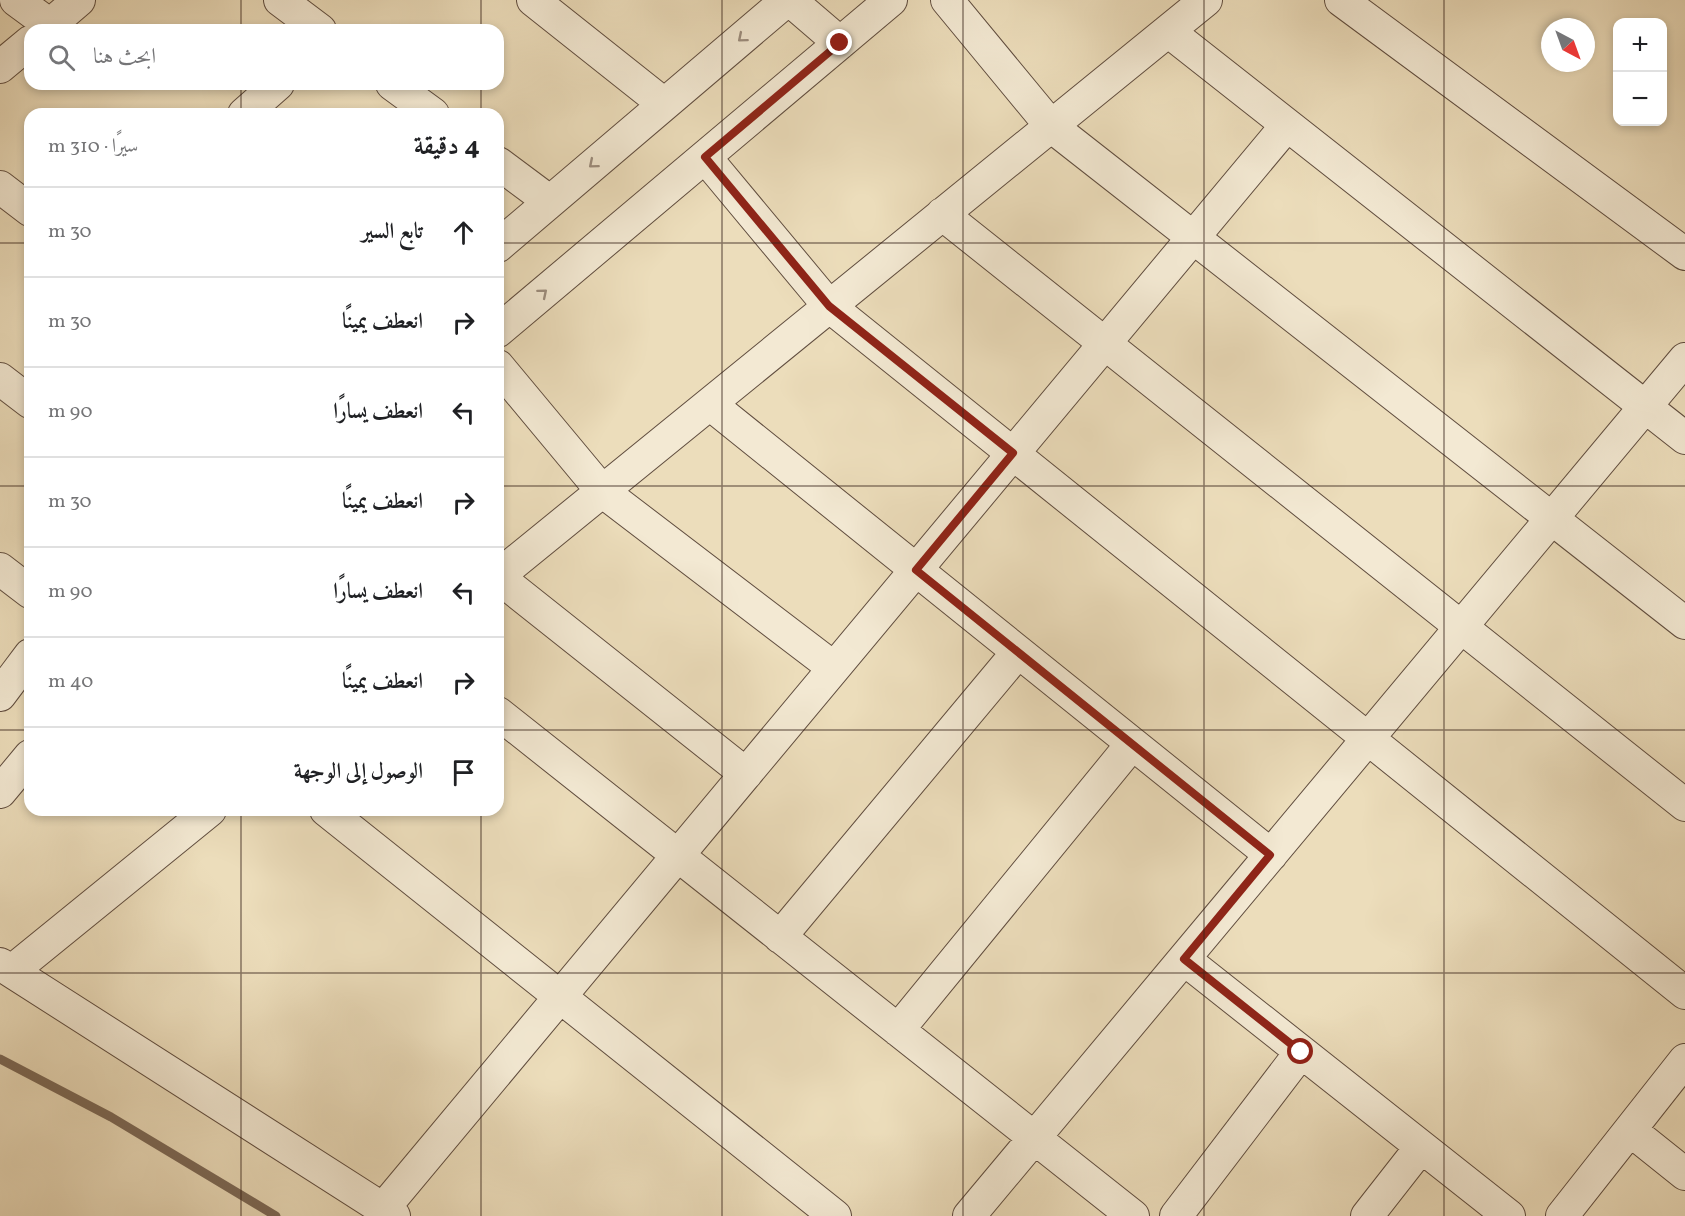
<!DOCTYPE html>
<html lang="ar">
<meta charset="utf-8">
<style>
body{margin:0;font-family:Vollkorn,Amiri,serif;background:#f2f2f2;color:#202124;direction:rtl}
.controls{position:absolute;right:18px;top:18px;display:grid;overflow:hidden;border-radius:12px;box-shadow:0 3px 9px #0003}
.controls button{width:54px;height:54px;display:grid;place-items:center;padding:0;border:0;border-bottom:2px solid #e0e0e0;background:#fff;color:#202124;font:30px sans-serif}
.compass{position:absolute;left:1541px;top:18px;width:54px;height:54px;border-radius:50%;background:#fff;box-shadow:0 3px 9px #0003;rotate:139deg}
.stop{position:absolute;width:18px;height:18px;margin:-14px;border:4px solid #8f2418;border-radius:50%;background:#fff}
.stop.end{background:#8f2418;border-color:#fff;box-shadow:0 2px 6px #0008}
.list{margin:0;padding:0;list-style:none}
h2{display:flex;justify-content:space-between;align-items:center;height:78px;margin:0;padding:0 24px;font-size:26px}
h2 small{font-size:20px;font-weight:400;color:#757577}
.list li{display:grid;grid-template-columns:39px 1fr auto;gap:18px;align-items:center;box-sizing:border-box;height:90px;padding:0 24px;border-top:2px solid #e0e0e0}
.list b{display:block;font-size:22px;white-space:nowrap}
.list em{font-size:20px;font-style:normal;color:#757577}
.icon{flex:none;width:33px;height:33px;fill:none;stroke:currentColor;stroke-width:2;stroke-linecap:round;stroke-linejoin:round}
.map{position:relative;flex:none;width:1685px;height:1216px;overflow:hidden;direction:ltr}
.search{position:absolute;background:#fff;box-shadow:0 3px 9px #0003;left:24px;top:24px;width:480px;height:66px;display:flex;align-items:center;gap:15px;box-sizing:border-box;padding:0 21px;border-radius:18px;color:#757577;font-size:22px}
.panel{position:absolute;background:#fff;box-shadow:0 3px 9px #0003;left:24px;top:108px;width:480px;height:708px;border-radius:18px;direction:rtl}
.map>svg:first-child{display:block}
.lines{fill:none;stroke-linecap:round;stroke-linejoin:round}
.stream{stroke:#7c6957;stroke-width:9}
.street-casing{stroke:#604d3f;stroke-width:34}
.street{stroke:#f3e9d3;stroke-width:32}
.oneway{stroke:#9c8d7e}
.route{stroke:#8f2418;stroke-width:8}
.grid{fill:none;stroke:#321d16;stroke-width:1.5;stroke-opacity:0.55}
</style>
<div class="map">
<svg width="1685" height="1216" viewBox="0 0 1685 1216">
<rect width="100%" height="100%" fill="#ecddbb"/>
<filter id="stains"><feTurbulence type="fractalNoise" baseFrequency=".00333" numOctaves="4"/><feColorMatrix values="0 0 0 0 .2 0 0 0 0 .09 0 0 0 0 .02 0 0 0 .5 -.17"/></filter>
<radialGradient id="worn" r=".72"><stop offset=".6" stop-color="#630" stop-opacity="0"/><stop offset="1" stop-color="#630" stop-opacity=".3"/></radialGradient>
<g class="lines">
<path class="stream" d="M0,1059l111,58 165,99"/>
<defs>
<path id="street" d="M16,0l34,25
M280,0l40,30
M533,0l131,104
M790,0l50,43
M947,0l104,126 634,497
M1341,0l344,254
M44,30l35,-30
M1168,31l517,407
M0,67l30,-25
M392,84l41,30
M244,114l34,-30
M705,157l124,149 856,687
M498,163l51,38
M0,187l30,23
M942,214l743,591
M498,246l289,-246
M498,331l393,-331
M498,366l104,125 232,177
M0,379l30,23
M710,404l561,451
M0,569l30,23
M498,576l708,-576
M498,577l248,197
M0,695l30,-40
M498,713l635,503
M0,792l30,-36
M326,810l509,406
M780,937l238,-285
M1184,959l325,257
M0,964l394,252
M12,971l198,-161
M898,1030l234,-286
M1630,1130l55,44
M383,1209l904,-1084
M969,1216l716,-857
M1176,1216l125,-164
M1367,1216l54,-69
M1562,1216l123,-156"/>
</defs>
<use href="#street" class="street-casing"/>
<use href="#street" class="street"/>
</g>
<defs><path id="oneway-chevron" d="M-2-3.5L2.5 0L-2 3.5" fill="none" stroke-width="1.6" stroke-linecap="round" stroke-linejoin="round" transform="scale(1.5)"/></defs>
<g class="oneway">
<use href="#oneway-chevron" transform="translate(742 38) rotate(140)"/>
<use href="#oneway-chevron" transform="translate(593 164) rotate(140)"/>
<use href="#oneway-chevron" transform="translate(543 293) rotate(-40)"/>
</g>
<g class="lines">
<path class="route" d="M840,43l-135,114 124,149 184,147 -97,117 354,285 -86,104 117,93"/>
</g>
<path class="grid" d="M241,0v30M481,0v30M722,0v1216M963,0v1216M1204,0v1216M1444,0v1216M241,84v30M481,84v30M0,243h30M498,243h1187M0,486h30M498,486h1187M0,730h30M498,730h1187M241,810v406M481,810v406M0,973h1685"/>
<rect width="100%" height="100%" filter="url(#stains)"/>
<rect width="100%" height="100%" fill="url(#worn)"/>
</svg>
<div class="controls">
<button>+</button>
<button>−</button>
</div>
<svg class="compass" viewBox="-18 -18 36 36"><path d="M0-13l5 13h-10z" fill="#e53935"/><path d="M0 13l5-13h-10z" fill="#757577"/></svg>
<div class="stop" style="left:1301px;top:1052px"></div>
<div class="stop end" style="left:840px;top:43px"></div>
<div class="search"><svg class="icon" aria-label="search" viewBox="0 0 24 24"><circle cx="10" cy="10" r="6"/><path d="M15 15l6 6"/></svg>ابحث هنا</div>
<section class="panel">
<h2>4 دقيقة<small>سيرًا · 310 m</small></h2>
<ul class="list">
<li><svg class="icon" aria-label="ahead" viewBox="0 0 24 24"><path d="M12 20V5M6 11l6-6 6 6"/></svg><div><b>تابع السير</b></div><em>30 m</em></li>
<li><svg class="icon" aria-label="right" viewBox="0 0 24 24"><path d="M7 20v-9h11M14 6l5 5-5 5"/></svg><div><b>انعطف يمينًا</b></div><em>30 m</em></li>
<li><svg class="icon" aria-label="left" viewBox="0 0 24 24"><path d="M17 20v-9H6M10 6l-5 5 5 5"/></svg><div><b>انعطف يسارًا</b></div><em>90 m</em></li>
<li><svg class="icon" aria-label="right" viewBox="0 0 24 24"><path d="M7 20v-9h11M14 6l5 5-5 5"/></svg><div><b>انعطف يمينًا</b></div><em>30 m</em></li>
<li><svg class="icon" aria-label="left" viewBox="0 0 24 24"><path d="M17 20v-9H6M10 6l-5 5 5 5"/></svg><div><b>انعطف يسارًا</b></div><em>90 m</em></li>
<li><svg class="icon" aria-label="right" viewBox="0 0 24 24"><path d="M7 20v-9h11M14 6l5 5-5 5"/></svg><div><b>انعطف يمينًا</b></div><em>40 m</em></li>
<li><svg class="icon" aria-label="arrive" viewBox="0 0 24 24"><path d="M6 21V4h12l-3 4 3 4H6"/></svg><div><b>الوصول إلى الوجهة</b></div></li>
</ul>
</section>
</div>
